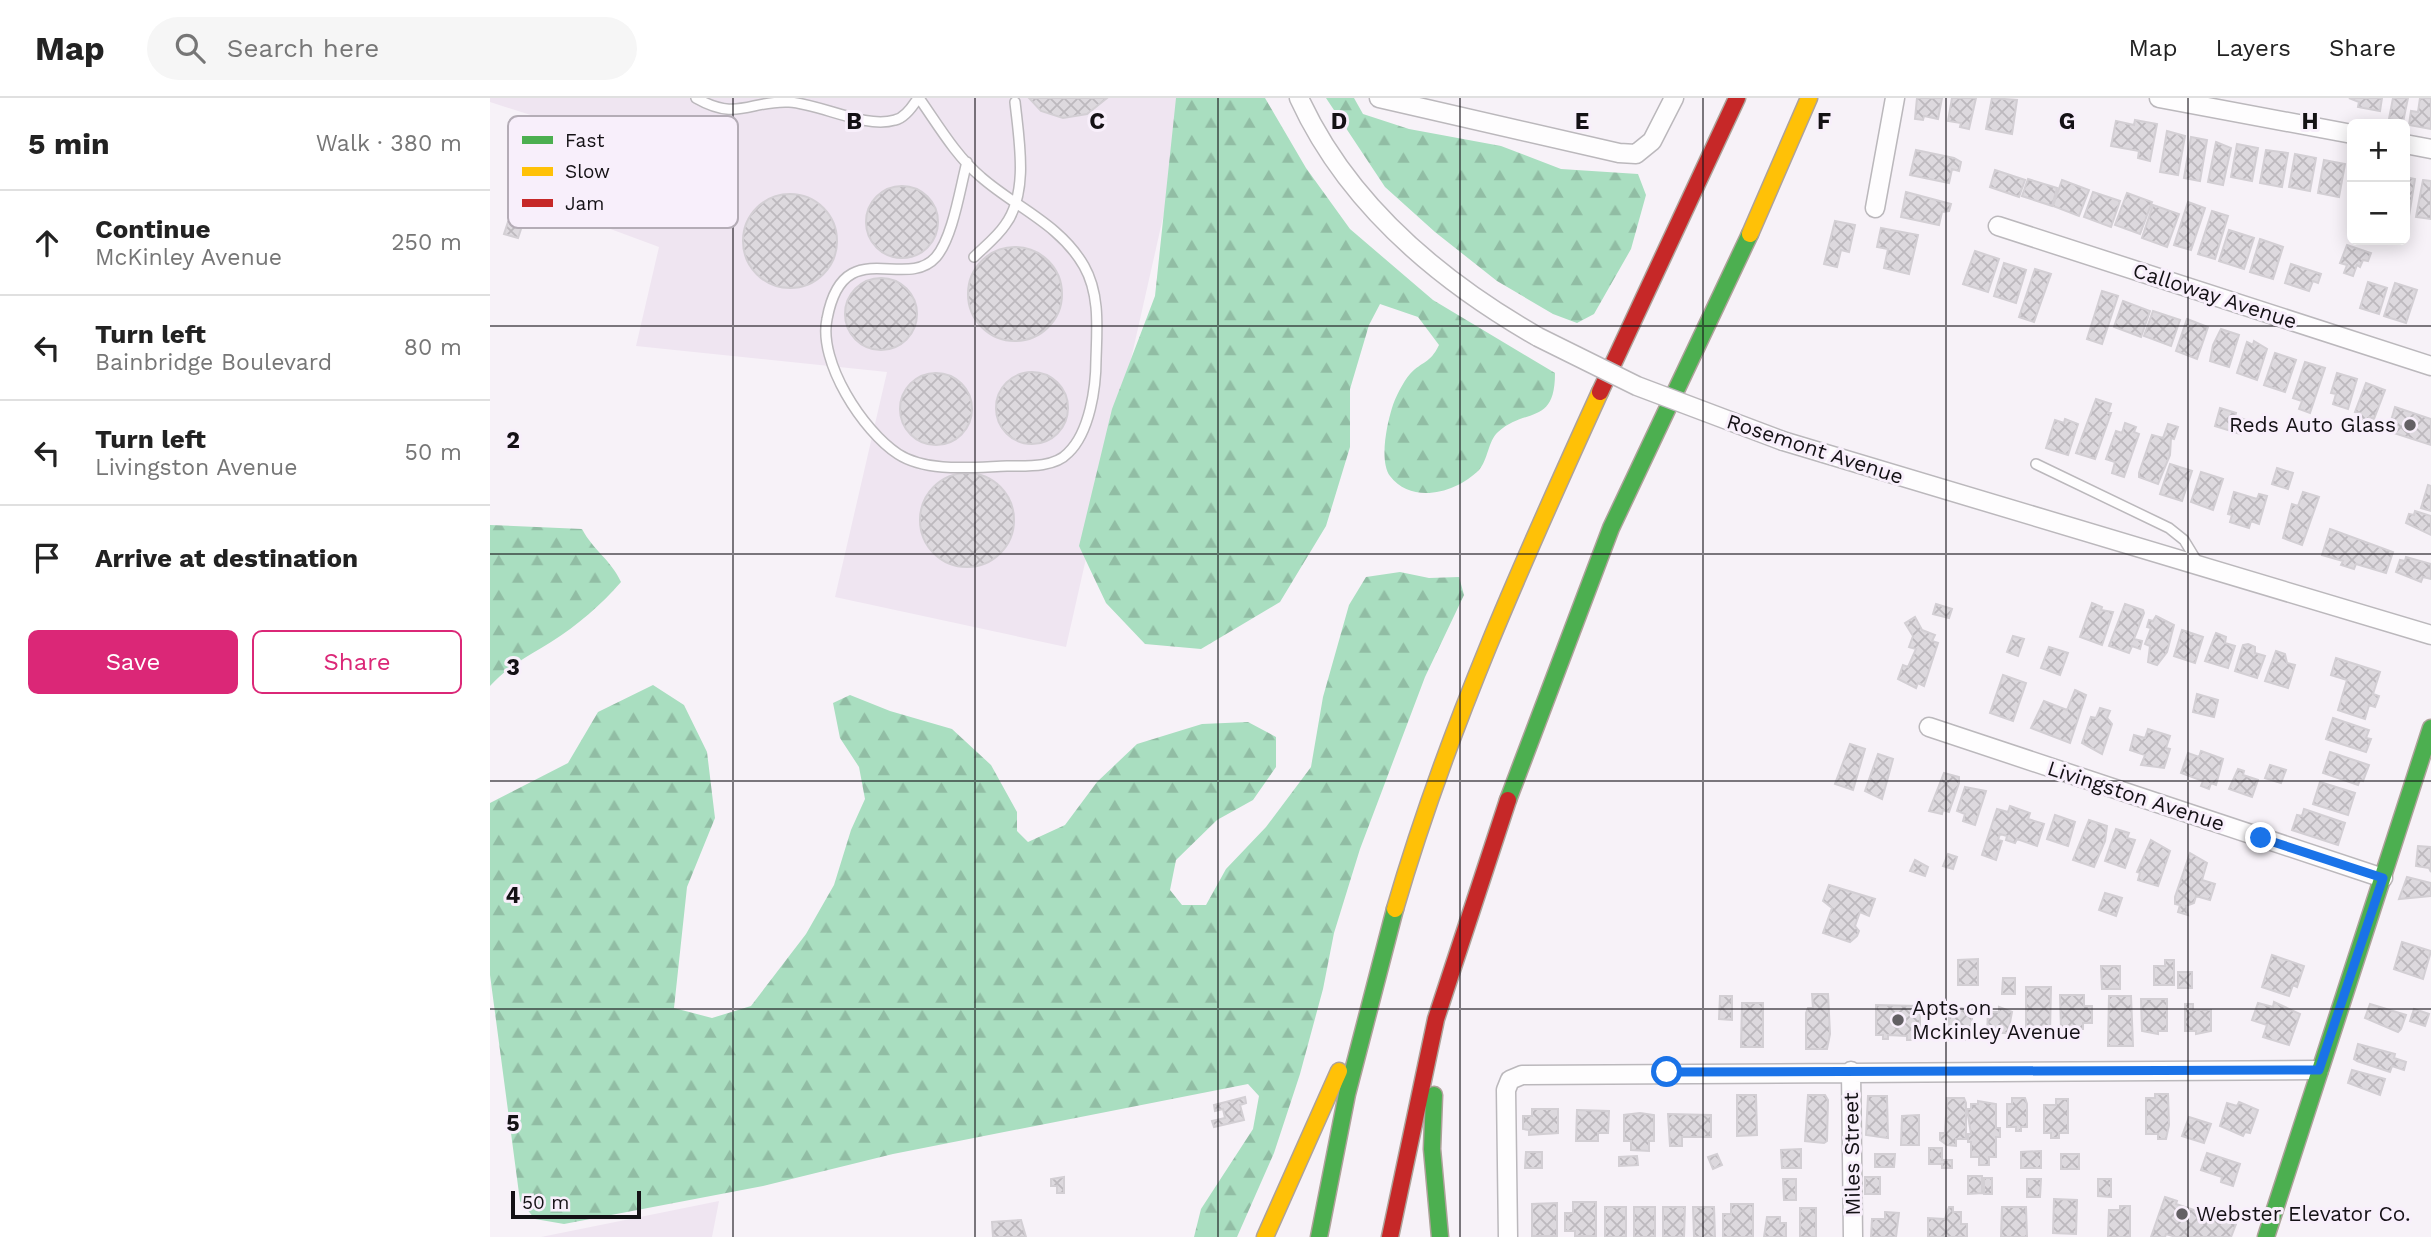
<!DOCTYPE html>
<meta charset="utf-8">
<style>
body{margin:0;font-family:"Work Sans",sans-serif;background:#f6f6f6;color:#222}
.controls{position:absolute;right:21px;top:21px;display:grid;overflow:hidden;border-radius:10px;box-shadow:0 4px 18px #0003}
.controls button{width:63px;height:63px;display:grid;place-items:center;padding:0;border:0;border-bottom:2px solid #e0e0e0;background:#fff;color:#222;font:35px sans-serif}
.scale{position:absolute;left:21px;bottom:18px;width:130px;box-sizing:border-box;padding-left:7px;border:4px solid #141115;border-top:0;font-size:19px;line-height:24px;white-space:nowrap;color:#141115;-webkit-text-stroke:5px #f8effb;paint-order:stroke}
.stop{position:absolute;width:21px;height:21px;margin:-16px;border:5px solid #1a73e8;border-radius:50%;background:#fff}
.stop.end{background:#1a73e8;border-color:#fff;box-shadow:0 2px 7px #0008}
.list{margin:0;padding:0;list-style:none}
h2{display:flex;justify-content:space-between;align-items:center;height:91px;margin:0;padding:0 28px;font-size:30px}
h2 small{font-size:23px;font-weight:400;color:#767676}
.list li{display:grid;grid-template-columns:46px 1fr auto;gap:21px;align-items:center;box-sizing:border-box;height:105px;padding:0 28px;border-top:2px solid #e0e0e0}
.list b{display:block;font-size:26px;white-space:nowrap}
.list p{margin:0;font-size:23px;white-space:nowrap;color:#767676}
.list em{font-size:23px;font-style:normal;color:#767676}
.actions{display:flex;gap:14px;padding:21px 28px}
.actions a{flex:1;padding:16px 0;border:2px solid #db2777;border-radius:10px;text-align:center;font-size:24px;color:#db2777}
.actions .main{background:#db2777;color:#fff}
.icon{flex:none;width:38px;height:38px;fill:none;stroke:currentColor;stroke-width:2;stroke-linecap:round;stroke-linejoin:round}
.map{position:relative;flex:none;width:1941px;height:1139px;overflow:hidden}
header{display:flex;align-items:center;gap:42px;box-sizing:border-box;height:98px;padding:0 35px;background:#fff;border-bottom:2px solid #e0e0e0}
header strong{font-size:33px}
nav{display:flex;gap:38px;margin-inline-start:auto;font-size:24px}
.search{width:490px;height:63px;background:#f6f6f6;display:flex;align-items:center;gap:18px;box-sizing:border-box;padding:0 24px;border-radius:38px;color:#767676;font-size:26px}
main{display:flex}
aside{flex:1;background:#fff}
.map>svg:first-child{display:block}
.built{fill:#efe5f1}
.forest{fill:url(#forest-firs)}
.building{fill:url(#building-cross-hatch);stroke:#d3cfd4;stroke-width:2}
.lines{fill:none;stroke-linecap:round;stroke-linejoin:round}
.lane-casing{stroke:#bbb8bc;stroke-width:12}
.street-casing{stroke:#bbb8bc;stroke-width:21}
.fast-casing{stroke:#aea29a;stroke-width:19}
.slow-casing{stroke:#aea29a;stroke-width:19}
.jam-casing{stroke:#aea29a;stroke-width:19}
.lane{stroke:#fefdfe;stroke-width:9}
.street{stroke:#fefdfe;stroke-width:18}
.fast{stroke:#4caf50;stroke-width:16}
.slow{stroke:#ffc107;stroke-width:16}
.jam{stroke:#c62828;stroke-width:16}
.street-bridge-casing{stroke:#bbb8bc;stroke-width:21;stroke-linecap:butt}
.street-bridge{stroke:#fefdfe;stroke-width:18}
.route{stroke:#1a73e8;stroke-width:9}
.grid{fill:none;stroke:#141115;stroke-width:2;stroke-opacity:0.55}
.poi-dot{fill:#636064;stroke:#f8effb;stroke-width:2.5}
.labels{text-anchor:middle;stroke-width:6;stroke-linejoin:round;paint-order:stroke}
.street-label{font-size:21px;fill:#141115;stroke:#f8effb}
.poi-label{font-size:21px;fill:#141115;stroke:#f8effb;text-anchor:start}
.key{fill:#f8effb;stroke:#b4acb6;stroke-width:2}
.key-label{font-size:19px;fill:#141115}
.grid-label{font-size:23px;text-anchor:middle;font-weight:bold;fill:#141115;stroke:#f8effb;stroke-width:6;stroke-linejoin:round;paint-order:stroke}
</style>
<header>
<strong>Map</strong>
<div class="search"><svg class="icon" aria-label="search" viewBox="0 0 24 24"><circle cx="10" cy="10" r="6"/><path d="M15 15l6 6"/></svg>Search here</div>
<nav><a>Map</a><a>Layers</a><a>Share</a></nav>
</header>
<main>
<aside>
<h2>5 min<small>Walk · 380 m</small></h2>
<ul class="list">
<li><svg class="icon" aria-label="ahead" viewBox="0 0 24 24"><path d="M12 20V5M6 11l6-6 6 6"/></svg><div><b>Continue</b><p>McKinley Avenue</p></div><em>250 m</em></li>
<li><svg class="icon" aria-label="left" viewBox="0 0 24 24"><path d="M17 20v-9H6M10 6l-5 5 5 5"/></svg><div><b>Turn left</b><p>Bainbridge Boulevard</p></div><em>80 m</em></li>
<li><svg class="icon" aria-label="left" viewBox="0 0 24 24"><path d="M17 20v-9H6M10 6l-5 5 5 5"/></svg><div><b>Turn left</b><p>Livingston Avenue</p></div><em>50 m</em></li>
<li><svg class="icon" aria-label="arrive" viewBox="0 0 24 24"><path d="M6 21V4h12l-3 4 3 4H6"/></svg><div><b>Arrive at destination</b></div></li>
</ul>
<div class="actions"><a class="main">Save</a><a>Share</a></div>
</aside>
<div class="map">
<svg width="1941" height="1139" viewBox="0 0 1941 1139">
<defs>
<pattern id="forest-firs" width="22" height="20" patternUnits="userSpaceOnUse" patternTransform="scale(1.75)"><rect width="22" height="20" fill="#a9dec0"/><path d="M5 1l3.5 6h-7zM16 11l3.5 6h-7z" fill="#91bda4"/></pattern>
<pattern id="building-cross-hatch" width="8" height="8" patternUnits="userSpaceOnUse" patternTransform="scale(1.75)"><rect width="8" height="8" fill="#ddd9de"/><path d="M0 0l8 8M0 8l8-8" fill="none" stroke="#bdb9be"/></pattern>
</defs>
<rect width="100%" height="100%" fill="#f7f2f8"/>
<path class="built" d="M0,0h700l-124,549 -231,-50 52,-225 -251,-26 23,-99 -124,-46 27,-76 -72,-23z
M229,1103l-7,36h-171z"/>
<path class="forest" d="M686,0h89l41,70 44,61 83,71 122,73c0,53 -29,34 -57,59 -10,9 -10,28 -19,38 -23,23 -67,35 -89,6 -11,-15 -3,-52 2,-68 3,-10 11,-26 18,-34 12,-13 20,-10 29,-29l-21,-28 -38,-13 -11,21 -19,64v58l-24,79 -46,76 -79,47 -56,-5 -39,-41 -27,-57 33,-137 43,-113z
M836,0h28l9,16 46,15 92,17 60,23 77,5 8,21 -15,54 -37,65 -17,9 -24,-9 -56,-33 -62,-49 -50,-45z
M0,427l92,4c11,21 29,31 39,53 -20,23 -43,43 -70,60 -24,15 -41,23 -61,44z
M910,474l29,6 30,-1 5,18 -39,82 -65,172 -26,84 -11,56 -23,85 -26,79 -37,84h-43l7,-28 52,-80 6,-33 -11,-12 -355,70 -130,32 -199,38 -29,-5 -15,-18 -30,-226v-172l78,-40 30,-51 55,-27 31,20 23,47 8,66 -28,69 -13,121 38,10 39,-12 55,-72 28,-49 17,-55 14,-31 -6,-32 -19,-29 -7,-35 17,-8 40,16 62,18 39,36 26,47v19l11,11 37,-17 32,-43 40,-38 65,-20 46,-2 28,15v30l-23,33 -36,20 -41,40 -6,30 12,15h24l20,-36 40,-42 45,-60 12,-70 26,-92 17,-28z"/>
<path class="building" d="M539,0h78l-20,16 -24,4 -22,-7z
M1427,0h25l-4,21 -14,-3 -1,4 -8,-1z
M1462,0h24l-7,31 -9,-2 1,-4 -13,-2z
M1502,0l25,2 -5,34 -26,-5z
M1859,0h33l-2,13 -22,-4 1,-5z
M1903,0h15l-5,24 -14,-3z
M1930,0h11v31l-22,-4 2,-14 7,1z
M1645,22l22,4 -7,37 -12,-3 1,-7 -28,-5 5,-25 18,4z
M1677,33l18,5 -7,39 -18,-3z
M1701,39l16,3 -7,41 -16,-3z
M1726,44l15,6 -8,37 -15,-3z
M1747,46l21,4 -6,33 -21,-4z
M1426,52l38,8 7,4 -2,9 -7,-2 -3,14 -39,-8z
M1776,52l22,3 -6,34 -22,-4z
M1805,56l21,4 -6,33 -21,-4z
M1834,62l21,4 -6,33 -21,-4z
M1505,72l30,10 -6,17 -29,-10z
M1915,79l10,2 -6,37 -4,-1z
M1538,81l29,9 -5,18 -30,-10z
M1572,82l27,10 -10,26 -26,-10z
M1933,82l8,1v38l-15,-2z
M376 124a36 36 0 1 1 72 0a36 36 0 1 1-72 0Z
M1416,94l45,12 -2,7 -7,1 -3,13 -38,-8z
M1603,94l27,9 -9,26 -27,-10z
M1637,95l25,9 -12,32 -25,-9z
M253 143a47 47 0 1 1 94 0a47 47 0 1 1-94 0Z
M1698,104l17,6 -14,42 -17,-5z
M1663,107l26,9 -12,33 -25,-9z
M1722,113l16,5 -13,43 -17,-5z
M1345,123l20,4 -6,27 -8,-2 -4,17 -13,-3z
M18,124l14,4 -4,12 -14,-4z
M1391,130l37,7 -9,39 -25,-6 4,-19 -11,-2z
M1739,132l25,8 -10,31 -25,-8z
M1770,141l23,8 -10,32 -23,-7z
M1857,147l24,8 -3,8 -5,-1 -3,7 -3,-2 -4,11 -9,-3 3,-8 -7,-2z
M478 196a47 47 0 1 1 94 0a47 47 0 1 1-94 0Z
M1485,153l24,8 -11,33 -25,-8z
M1514,165l22,7 -10,33 -22,-7z
M1801,166l30,10 -3,9 -5,-2 -4,10 -24,-8z
M1545,171l16,5 -17,48 -15,-5z
M355 216a36 36 0 1 1 72 0a36 36 0 1 1-72 0Z
M1878,184l19,6 -8,26 -19,-6z
M1905,185l22,7 -11,33 -22,-7z
M1612,193l16,5 -16,48 -15,-5z
M1633,203l27,10 -9,26 -27,-10z
M1663,213l27,9 -9,26 -27,-10z
M1697,221l21,8 -11,32 -21,-8z
M1731,231l18,6 -10,32 -19,-6 3,-16z
M1764,243l13,8 -10,31 -20,-7 10,-31 6,3z
M1785,255l21,7 -11,32 -21,-7z
M1815,264l20,6 -15,45 -11,-4 3,-8 -9,-3z
M506 310a36 36 0 1 1 72 0a36 36 0 1 1-72 0Z
M410 311a36 36 0 1 1 72 0a36 36 0 1 1-72 0Z
M1847,275l20,6 -9,30 -15,-5 3,-10 -5,-1z
M1876,285l19,7 -11,29 -5,-2 -2,5 -9,-3 2,-6 -5,-1z
M1606,301l15,5 -3,9h3l-16,46 -19,-6z
M1905,309l36,12v26l-43,-14z
M1730,310l16,5 -5,18 -16,-5z
M1748,319l8,3 -5,14 -8,-2z
M1575,321l13,5 -10,31 -22,-7 9,-28 9,3z
M1635,325l11,4 -2,5 5,2 -15,43 -12,-4 3,-11 -9,-3 10,-28 6,2z
M1678,326l10,3 -4,12 -3,-1 -1,17 -12,29 -19,-7v-4l13,-38 11,3z
M1680,366l22,7 -10,30 -22,-7z
M1787,370l16,5 -5,16 -16,-5z
M1711,374l22,7 -10,31 -22,-8z
M430 422a47 47 0 1 1 94 0a47 47 0 1 1-94 0Z
M1938,387l3,1v25l-10,-3z
M1744,394l23,7 2,-5 8,2 -8,28 -8,-3 -2,7 -19,-6 2,-7 -4,-1z
M1813,394l16,5 -17,48 -19,-7 9,-34 6,2z
M1925,413l16,5v19l-25,-12 3,-9 5,1z
M1840,431l63,23 -7,21 -30,-9 -2,5 -13,-4 2,-4 -21,-6z
M1916,459l25,7v15l-8,-2 -2,5 -25,-10 4,-12 5,1z
M1602,505l10,4 -1,3 12,2 -11,33 -22,-8z
M1446,506l16,5 -3,9 -16,-4z
M1635,506l18,6 1,3 -10,26 8,2 -2,8 -8,-3 -3,7 -20,-7z
M1666,518l18,9 -7,27 -10,13 -9,-3 2,-16 -5,-2 6,-16 -4,-1 2,-7 4,1z
M1425,519l7,13 13,5 -3,6 6,2 -14,43 -6,-3 -2,5 -18,-9 5,-14 5,2 8,-18 -7,-2 4,-11 -8,-13z
M1692,532l21,7 -8,26 -21,-7z
M1726,535l10,4 -1,6 10,3 -7,22 -23,-7z
M1523,538l11,3 -6,17 -11,-4z
M1758,546l7,3v6l10,3 -8,22 -22,-7 8,-26z
M1559,549l19,6 -8,22 -19,-7z
M1786,553l9,3 2,9 8,2 -7,23 -23,-7z
M1846,560l44,14 -7,22 6,2 -4,11 -6,-2 -4,14 -27,-9 9,-30 -16,-5z
M1513,577l23,8 -13,38 -23,-8z
M1585,592l11,5 -16,48 -39,-15 13,-27 23,9z
M1707,596l21,6 -4,17 -21,-5z
M1610,610l10,3 -3,7 5,6 -10,30 -20,-11 9,-26 5,1z
M1843,620l36,12 -3,8 5,1 -5,13 -40,-13z
M1658,631l22,7 -4,12 4,1 -6,19 -23,-3 4,-10 -15,-5 4,-15 11,3z
M1360,646l15,5 -12,41 -18,-6z
M1711,653l22,8 -7,26 -5,-2 -2,6 -8,-3 2,-5 -22,-8 7,-20 11,4z
M1840,654l39,13 -6,16 -3,-1 -2,5 -35,-12z
M1388,656l15,5 -11,40 -17,-8z
M1780,667l16,5 -5,13 -16,-5z
M1748,671l6,2 -1,4 15,5 -6,17 -23,-8z
M1454,675l15,4v6l-10,29 -6,-2 -1,4 -13,-3z
M1830,684l35,11 -7,22 -35,-11z
M1475,689l21,4 -11,34 -12,-4 2,-7 -8,-3z
M1520,708l20,7 -2,6 16,5 -7,22 -20,-7 -2,4 -9,-3 1,-4 -7,-2 -2,6 4,1 -6,19 -14,-5 15,-46 11,3z
M1814,711l41,14 -7,22 -46,-15 5,-15 5,1z
M1565,717l20,7 -7,24 -21,-7z
M1599,722l18,6 -2,15 -11,26 -21,-7z
M1626,731l13,4 -2,5 8,2 -10,28 -20,-7z
M1661,742l19,11 -12,35 -20,-6 2,-7 -3,-1z
M1928,748l13,1v25l-2,-4 -13,-2z
M1700,755l17,10 -5,17 13,4 -5,16 -14,-4 -2,7 -8,3 2,9 -10,-3 2,-7 -5,-1v-7z
M1458,756l9,3 -4,12 -10,-3z
M1425,762l13,7 -3,9 -15,-5z
M1917,779l24,6v13l-32,3z
M1339,787l46,14 -6,17 -9,-4 -5,14 4,5 -2,5 -7,6 -27,-9 9,-25 -9,-7z
M1615,795l17,5 -6,18 -17,-6z
M1912,844l29,9 -8,28 -29,-10z
M1782,857l32,11 -7,21 -4,-2 -4,11 -27,-9z
M1488,861v26h-20v-25z
M1675,862h9v25h-20v-19h11z
M1611,868h19v23h-18z
M1688,874h14v16h-14z
M1513,880h12v16h-13z
M1536,889h25l-1,47h-24z
M1322,896h16l2,40 -3,15h-21v-36l2,-5h5z
M1570,897h24v11h8v17h-9v6h-22z
M1230,898h12v24l-13,-1z
M1619,898h22l2,50h-25z
M1651,901h26v32h-9v3l-16,-3z
M1784,904l26,12 -11,31 -26,-8 4,-12 -15,-5 6,-17 15,4z
M1252,905h21v44h-22z
M1695,906h8v6h18v21l-15,3v-3h-11z
M1880,906l36,11 -5,14 -3,3 -33,-14z
M1386,907l44,1v30h-8v4h-5v-4l-19,-1v4h-5v-4h-7z
M1509,909l13,5 -4,21h-21l1,-21h11z
M1471,910l12,3 -4,29h-20v-29h12z
M1924,911l15,5 -4,12 -15,-5z
M1868,946l37,10 -1,4 12,4 -2,8 -12,-4 -2,6 -33,-11 -3,-2z
M1862,972l33,9 -5,16 -32,-12z
M1665,996h13l1,31 -3,14h-8v-5h-12v-36h9z
M1247,997h19l1,40 -20,1z
M1318,997h17l3,5 -1,41 -3,2 -19,-2z
M1378,998h19l1,42 -22,-3z
M755,999l1,6 -6,2 4,15 -30,7 -2,-6 13,-3 -2,-9 -8,2 -1,-6z
M1457,1000h17l2,5v36h-10v7l-9,-1 -7,-5v-7h5z
M1522,1000h13l2,6v23h-6v4h-5v-4h-9v-23h5z
M1566,1001h12v34h-9v5h-8v-5h-7v-28h12z
M1488,1003l18,3v24h4v9h-4v20h-7v8h-10v-8h-8v-15h-3v-8h3l-4,-25h4v-5h7z
M1749,1004l19,8 -8,23 -5,-1 -2,4 -23,-10 7,-23 10,3z
M1042,1011h26v24l-29,2v-5l-6,-1v-13h9z
M1087,1012l32,1 -1,22h-10v8h-22z
M1150,1015l14,2v26h-5v10l-18,-1v-9h-7v-26z
M1178,1016l43,1v22h-29v9h-12z
M1429,1017v30h-18l1,-29z
M1699,1019l22,7 -7,19 -22,-7z
M1439,1050h13v12h10v8h-10v-4h-13z
M1311,1051v19h-19l-1,-18z
M1551,1053v17h-20v-16z
M1036,1054h16v16h-17z
M1717,1055l33,11 -7,22 -12,-4 1,-5 -21,-7z
M1227,1056l5,11 -9,4 -5,-12z
M1385,1056h20l-1,13h-19z
M1571,1056h18v15h-18z
M1147,1058l1,9 -19,1v-9z
M1478,1078h14v17l-14,1z
M574,1079v16h-7v-7h-6v-7z
M1375,1079h15v17h-15z
M1494,1080h8v16h-8z
M1293,1081h13v21h-12z
M1537,1081h14l-1,18h-13z
M1608,1081h13v18l-13,-1z
M1675,1099l12,4 -1,3 60,20 -5,13h-55l-10,-3 -1,3h-14z
M1564,1101l23,1 -1,34 -23,-1z
M1083,1104h23v34h-21v-5h-10v-18h8z
M1067,1105v33h-25v-32z
M1241,1106h22v33h-30v-23h8z
M1630,1108h10v31h-22l1,-27h11z
M1115,1109h21v30h-21z
M1144,1109h21v30h-21z
M1173,1109h22l-1,30h-21z
M1203,1109h21l1,30h-21z
M1459,1109h4v5h8v12h6v13h-39v-19l17,1z
M1512,1109h24l1,30h-26z
M1310,1110h16v29h-16z
M1395,1114l14,1 -3,24h-25l1,-18h13z
M1277,1119h13v6h6v14h-22z
M531,1122l5,17h-33l-1,-15z"/>
<g class="lines">
<defs>
<path id="lane" d="M206,0c42,24 54,2 93,4 32,2 76,27 106,18 10,-2 18,-14 23,-22
M429,0c19,27 37,58 62,79 34,30 79,47 103,89 16,28 13,62 12,93 0,28 -6,73 -28,94 -14,15 -42,13 -61,13 -32,1 -80,7 -109,-12 -35,-23 -80,-92 -71,-135 16,-87 78,-27 109,-62 17,-20 24,-69 31,-95
M484,159c10,-10 23,-20 31,-32 24,-32 14,-85 10,-123
M1546,366l133,64 15,12 14,23"/>
<path id="street" d="M809,0c48,105 141,183 239,239
M889,0l240,55 17,1 16,-13 22,-43
M1669,0l193,36
M1915,46l26,5
M1385,110l20,-110
M1508,128l433,140
M1293,343l648,194
M1439,629l454,151
M1361,973l2,166
M1018,1139l-2,-147 4,-10 12,-5 797,-5"/>
<path id="fast" d="M1018,702l103,-272 139,-294
M944,997l-2,54 8,88
M829,1139l28,-143 48,-185
M1776,1139l165,-509"/>
<path id="slow" d="M1260,136l59,-136
M905,811c52,-179 128,-348 205,-517
M775,1139l74,-166"/>
<path id="jam" d="M1110,294l137,-294
M900,1139l46,-218 72,-219"/>
</defs>
<use href="#lane" class="lane-casing"/>
<use href="#street" class="street-casing"/>
<use href="#fast" class="fast-casing"/>
<use href="#slow" class="slow-casing"/>
<use href="#jam" class="jam-casing"/>
<use href="#lane" class="lane"/>
<use href="#street" class="street"/>
<use href="#fast" class="fast"/>
<use href="#slow" class="slow"/>
<use href="#jam" class="jam"/>
<defs>
<path id="street-bridge" d="M1048,239l99,49 146,55"/>
</defs>
<use href="#street-bridge" class="street-bridge-casing"/>
<use href="#street-bridge" class="street-bridge"/>
</g>
<g class="lines">
<path class="route" d="M1177,974l652,-2 64,-192 -122,-40"/>
</g>
<path class="grid" d="M243,0v1139M485,0v1139M728,0v1139M970,0v1139M1213,0v1139M1456,0v1139M1698,0v1139M0,228h1941M0,456h1941M0,683h1941M0,911h1941"/>
<g class="poi-dot">
<circle cx="1920" cy="327" r="7"/>
<circle cx="1408" cy="922" r="7"/>
<circle cx="1692" cy="1116" r="7"/>
</g>
<g class="labels">
<g class="street-label">
<text transform="translate(1725 198) rotate(18)" y="7">Calloway Avenue</text>
<text transform="translate(1325 351) rotate(18)" y="7">Rosemont Avenue</text>
<text transform="translate(1646 698) rotate(18)" y="7">Livingston Avenue</text>
<text transform="translate(1362 1056) rotate(-91)" y="7">Miles Street</text>
</g>
<g class="poi-label">
<text x="1906" y="334" text-anchor="end">Reds Auto Glass</text>
<text x="1422" y="917">Apts on<tspan x="1422" dy="24">Mckinley Avenue</tspan></text>
<text x="1706" y="1123">Webster Elevator Co.</text>
</g>
</g>
<rect x="18" y="18" width="230" height="112" rx="10" class="key"/>
<rect x="32" y="38" width="31" height="8" fill="#4caf50"/>
<rect x="32" y="69" width="31" height="9" fill="#ffc107"/>
<rect x="32" y="101" width="31" height="8" fill="#c62828"/>
<g class="key-label">
<text x="75" y="49">Fast</text>
<text x="75" y="80">Slow</text>
<text x="75" y="112">Jam</text>
</g>
<g class="grid-label">
<text x="364" y="31">B</text>
<text x="607" y="31">C</text>
<text x="849" y="31">D</text>
<text x="1092" y="31">E</text>
<text x="1334" y="31">F</text>
<text x="1577" y="31">G</text>
<text x="1820" y="31">H</text>
<text x="23" y="350">2</text>
<text x="23" y="577">3</text>
<text x="23" y="805">4</text>
<text x="23" y="1033">5</text>
</g>
</svg>
<div class="controls">
<button>+</button>
<button>−</button>
</div>
<div class="scale">50 m</div>
<div class="stop" style="left:1177px;top:974px"></div>
<div class="stop end" style="left:1771px;top:740px"></div>
</div>
</main>
